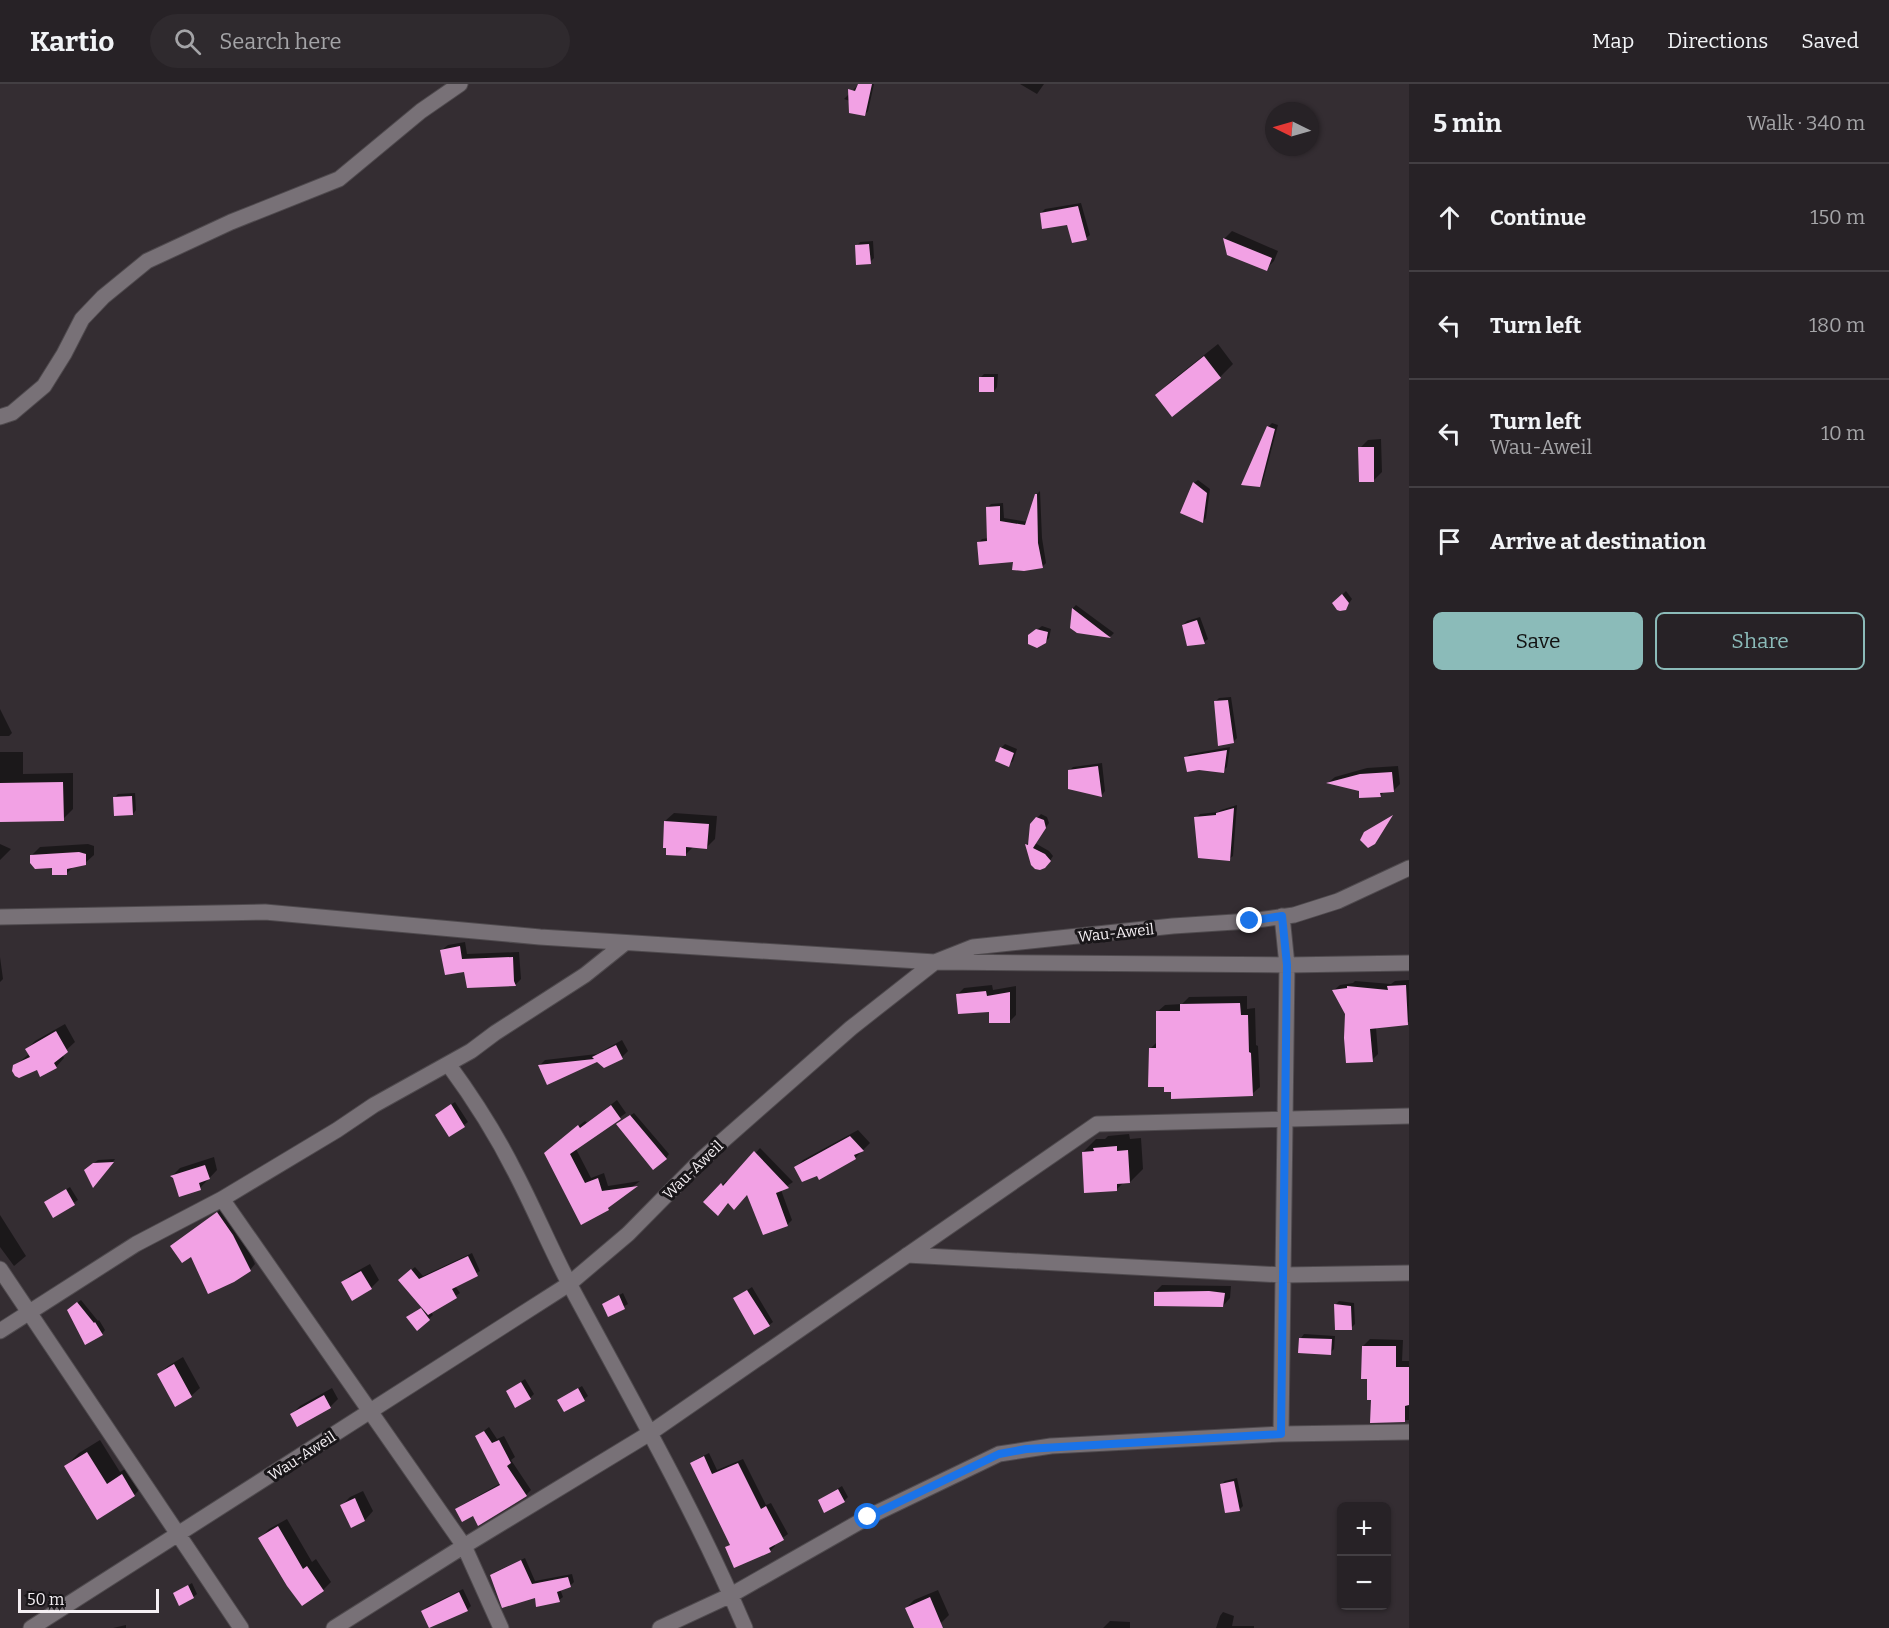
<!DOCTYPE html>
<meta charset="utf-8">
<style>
body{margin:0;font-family:Bitter,serif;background:#2f2a2e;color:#f1f3f6}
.controls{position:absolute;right:18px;bottom:18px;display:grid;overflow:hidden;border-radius:9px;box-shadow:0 2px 4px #0004}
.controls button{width:54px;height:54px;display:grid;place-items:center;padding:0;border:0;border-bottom:2px solid #433f43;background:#272226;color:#f1f3f6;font:30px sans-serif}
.compass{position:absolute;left:1265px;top:18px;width:54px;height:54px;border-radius:50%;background:#272226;box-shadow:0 2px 4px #0004;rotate:275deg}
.scale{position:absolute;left:18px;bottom:15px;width:141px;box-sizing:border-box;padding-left:6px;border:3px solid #f5f0f4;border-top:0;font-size:16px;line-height:21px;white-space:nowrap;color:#f5f0f4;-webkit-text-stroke:4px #191619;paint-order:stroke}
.stop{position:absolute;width:18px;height:18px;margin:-14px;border:4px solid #1a73e8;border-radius:50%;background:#fff}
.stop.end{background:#1a73e8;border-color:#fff;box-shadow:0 2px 6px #0008}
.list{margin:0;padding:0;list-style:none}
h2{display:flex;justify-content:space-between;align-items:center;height:78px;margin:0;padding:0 24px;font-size:26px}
h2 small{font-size:20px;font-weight:400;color:#a4a4a7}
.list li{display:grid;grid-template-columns:39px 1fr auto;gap:18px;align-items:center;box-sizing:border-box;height:108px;padding:0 24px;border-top:2px solid #433f43}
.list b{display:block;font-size:22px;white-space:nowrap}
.list p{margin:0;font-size:20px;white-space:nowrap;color:#a4a4a7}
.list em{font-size:20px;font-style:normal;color:#a4a4a7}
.actions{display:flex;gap:12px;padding:18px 24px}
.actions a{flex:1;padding:14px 0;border:2px solid #8bbbb9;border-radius:9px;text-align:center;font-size:21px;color:#8bbbb9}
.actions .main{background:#8bbbb9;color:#111}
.icon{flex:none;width:33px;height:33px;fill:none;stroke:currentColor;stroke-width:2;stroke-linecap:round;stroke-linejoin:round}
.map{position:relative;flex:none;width:1409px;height:1544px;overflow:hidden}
header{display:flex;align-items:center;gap:36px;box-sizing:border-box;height:84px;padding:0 30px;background:#272226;border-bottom:2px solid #433f43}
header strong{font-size:28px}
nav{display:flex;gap:33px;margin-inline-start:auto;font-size:21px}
.search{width:420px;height:54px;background:#2f2a2e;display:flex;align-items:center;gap:15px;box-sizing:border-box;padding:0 21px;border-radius:33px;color:#a4a4a7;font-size:22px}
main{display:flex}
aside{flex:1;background:#272226}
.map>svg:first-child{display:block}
.shadow{fill:#0007}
.building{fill:#f2a1e4}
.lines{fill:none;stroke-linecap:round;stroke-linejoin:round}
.minor-casing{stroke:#4f4a4e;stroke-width:17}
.minor{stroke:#787177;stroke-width:15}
.route{stroke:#1a73e8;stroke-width:8}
.labels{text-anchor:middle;stroke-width:6;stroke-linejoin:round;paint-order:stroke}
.street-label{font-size:15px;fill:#f5f0f4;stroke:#191619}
</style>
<header>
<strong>Kartio</strong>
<div class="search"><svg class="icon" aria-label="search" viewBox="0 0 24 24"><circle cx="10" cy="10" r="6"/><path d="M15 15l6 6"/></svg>Search here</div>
<nav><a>Map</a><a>Directions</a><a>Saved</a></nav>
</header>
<main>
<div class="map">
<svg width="1409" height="1544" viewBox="0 0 1409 1544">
<rect width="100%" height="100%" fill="#342d32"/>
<path class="shadow" d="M859,0h15l-6,27 -3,3 -15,-13 -6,-2z
M1020,0h24l-7,10z
M1081,119l9,32 -4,3 -17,-15 -28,-10 4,-4z
M1232,147l46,20 -4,10 -8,8 -42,-30z
M873,157l1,17 -4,4 -13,-16 3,-4z
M1218,260l15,20 -13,13 -48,38 -15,-20 13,-13z
M984,290h14l-1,13 -3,4 -14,-13z
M1272,339l6,2 -15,56 -4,4 9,-58z
M1381,355l1,33 -8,8 -14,-32 8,-8z
M1198,396l12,9 -4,29 -3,4 -9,-39z
M1040,407l2,47 4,25 -4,4 -28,-7 -35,-18 3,-3 7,-1 -2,-30 4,-4 12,-1 1,15 24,4 8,-27z
M1346,507l6,8 -7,10 -11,-6z
M1076,521l38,28 -3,3 -33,-4 -7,-5 2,-19z
M1200,533l8,22 -4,3 -21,-17 4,-4z
M1042,542l9,3 -2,9 -4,4 -14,-8z
M1231,613l6,41 -4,4 -18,-40 4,-4z
M0,625l12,24 -3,3h-9z
M1005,660l12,5 -4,12 -4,4 -8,-17z
M1230,663l-3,20 -4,4 -37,-14 4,-3z
M0,668h23v22l50,-1v36l-10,10 -63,2z
M1102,679l3,28 -3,4 -33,-7v-17l4,-4z
M1398,682l2,18 -7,7 -9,1 -4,4 -51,-14 6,-5 32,-9z
M135,709l1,17 -3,4 -19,-16 4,-4z
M1237,721l-4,51 -4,3 -33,-41 4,-4 18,-2 3,-2z
M674,729l43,3 -2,23 -8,8 -13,-1 -9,9 -20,-34z
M1041,730l6,3 2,6 -14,20 14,8 4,5 -4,6 -16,2 -6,-20 3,-3 7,-23z
M0,760l11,5 -11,11z
M88,760l6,2v9l-9,8 -11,3 -7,7 -35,-18 8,-8z
M465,858l2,12 52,-2 2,27 -5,5 -48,2 -2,-16 -24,-20 6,-5z
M0,873l3,22 -3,3z
M1409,896v42l-33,5 2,27 -6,6 -38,-70 6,-5 13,-2 2,-2 36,3 4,-3z
M992,901l1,5 23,-4v29l-6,6 -52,-27 6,-6z
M1247,912v13l8,-1 1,37 2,1 2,41 -8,7 -80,-3 -22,-42 8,-8 -1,-29 8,-7 17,-1 7,-7z
M65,940l10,18 -13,12 2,4 -8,9 -19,1 -20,-4 12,-10 -2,-5 8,-8z
M622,956l6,11 -6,6 -82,8 5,-5 52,-6z
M617,1016l9,13 -50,36 15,29 13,-5 4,13 32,-5 -27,21 -5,7 -56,-62 33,-26 2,2z
M455,1018l13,20 -4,3 -24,-13z
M634,1029l35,41 -3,4 -44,-37z
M858,1046l12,13 -15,15 -38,16 -21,-7 7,-7z
M1129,1050l1,5 11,-1 2,31 -13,13h-6l-7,7 -34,-37 13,-13h9l3,-3z
M760,1064l33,34 -12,8 11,30 -5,5 -39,-32 -20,9h-22l21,-22 2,2z
M214,1073l3,13 -17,18 -28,-12 8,-8z
M115,1075l-18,23 -7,-16 8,-6z
M70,1103l8,13 -24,16 -8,-14z
M223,1124l15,21 17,35 -5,6 -58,-16 -20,-8z
M0,1131l26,41 -12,10 -14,-19z
M472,1169l8,18 -25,15 5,7 -29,19 2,3 -16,14 -5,-15 11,-7 -19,-31 11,-9 8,9z
M370,1180l9,16 -8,8 -28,-6 9,-8z
M1162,1201l69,1 -1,12 -7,8 -68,-14z
M752,1203l21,35 -4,3 -34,-27z
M623,1209l5,11 -19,11 -6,-11z
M81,1216l17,21 1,-1 6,10 -3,4 -30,-27z
M1339,1217l15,2 1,21 -4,4 -15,-24z
M1304,1250l31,2 -1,13 -4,4 -29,-15z
M1370,1255l33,1 -1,21h7v59l-38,1 2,-22 -10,-53z
M183,1273l17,31 -9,8 -32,-22 9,-8z
M525,1295l9,15 -4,4 -22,-7z
M582,1302l6,10 -4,3 -25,1z
M332,1304l6,11 -8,8 -38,7 8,-8z
M489,1343l8,12 7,-3 11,21 -4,3 20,30 -5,5 -53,19 -16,-5 5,-4 39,-22 -25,-46z
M100,1356l20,32 15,-9 12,19 -13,13 -37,23 -31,-52 13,-13z
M709,1369l8,17 26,-11 23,46 5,-2 17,31 -14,10 1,2 -5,5 -43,-3 4,-5 -39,-80 5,-4z
M1237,1394l6,28 -4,4 -18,-25 4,-4z
M842,1402l6,11 -4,4 -25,-1z
M363,1407l10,20 -8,9 -13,6 -10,-21 8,-8z
M287,1435l25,43 4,-3 15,23 -8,8 -63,-52 9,-9z
M525,1474l10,23 37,-7 2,8 -4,4 -10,3 3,8 -4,3 -23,-4 -45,-21 4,-3z
M192,1499l5,11 -4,3 -18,-4z
M463,1505l8,17 -4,4 -44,1 4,-4z
M938,1506l11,25 -8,8 -12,5h-9l-14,-20 8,-8z
M1223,1528l11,4 -2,10h22v2h-38l4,-12z
M1110,1537l20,1v6h-27z
M126,1541v3h-13z"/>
<path class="building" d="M858,0h14l-7,32 -16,-3 -1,-24 7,2z
M1078,122l9,34 -15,3 -5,-18 -25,4 -2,-16z
M1223,154l49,20 -5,13 -40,-16z
M869,160l2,20 -15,1 -1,-20z
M1204,272l17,22 -49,39 -17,-22z
M979,293h15v15h-15z
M1267,342l8,3 -15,58 -19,-2z
M1358,363h16v35h-15z
M1193,398l14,11 -4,30 -23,-10z
M1035,410h2l1,49 5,25 -19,3 -12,-1 1,-8 -34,3 -2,-23 10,-1 -1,-34 14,-1v15l25,4z
M1342,510l7,9 -3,7 -6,1 -3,-1 -5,-7z
M1072,524l39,30 -34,-5 -7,-5z
M1197,536l8,24 -18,2 -5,-21z
M1036,545l12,3 -2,11 -9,5 -9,-4v-9z
M1228,616l6,43 -16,3 -4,-45z
M1000,663l14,6 -5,14 -14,-6z
M1227,666l-3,23 -25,-3 -12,2 -3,-15z
M1098,682l4,31 -34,-8v-19z
M1392,688l2,20 -14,1 1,4 -22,1v-7l-33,-8 34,-9z
M63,698l1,39 -64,1v-39z
M132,712l1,19 -19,1 -1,-19z
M1234,724l-4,53 -32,-3 -4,-41 22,-2v-2z
M1393,731l-18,29 -7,4 -8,-8 4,-8z
M1036,733l8,3 2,8 -13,20 12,6 6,7 -6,7 -5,2 -5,-1 -4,-4 -6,-21 3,1 2,-21z
M664,737l45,3 -2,25 -21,-2v9l-20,-1v-7h-3z
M79,768l7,2v11l-19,4v6h-15v-7l-17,1 -5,-6v-8z
M460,862l2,13 51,-2 1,24 2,5 -49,2 -3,-16 -19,3 -5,-25z
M1406,901l2,40 -38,4 3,33 -27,1 -2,-25 1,-24 -13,-24 15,-2v-2l41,4 -1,-4z
M986,907l1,5 23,-4v31h-21v-11l-31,2 -2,-20z
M1240,919l1,12h7l1,37 2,1 2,43 -82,3v-7h-7v-5h-16l1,-39h7v-37h24v-7z
M56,947l12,21 -14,11 3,5 -17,9 -3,-7 -18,8 -4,-2 -3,-5 1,-6 17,-8 -5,-8z
M616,961l7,14 -19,9 -7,-6 -50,23 -9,-20 56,-6 -2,-2z
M451,1020l14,23 -16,10 -14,-22z
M611,1021l10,14 -51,35 15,29 13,-5 4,13 36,-5 -30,22 1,2 -28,15 -37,-72 34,-28 2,3z
M630,1031l37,44 -14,11 -37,-46z
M850,1052l14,15 -10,4 2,4 -37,21 -2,-4 -15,6 -8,-15z
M1117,1062v5l11,-1 2,33 -13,1v7l-33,2 -2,-41 12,-1 -1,-3z
M754,1067l35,37 -13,5 12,33 -25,9 -16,-40 -13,15 -6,-7 -10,13 -15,-14 18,-19 2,3z
M114,1078l-21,26 -9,-18 9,-7z
M205,1081l5,14 -11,4 2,7 -22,7 -6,-19 -3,-2z
M66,1105l9,16 -22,13 -9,-16z
M217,1128l16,23 18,36 -17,11 -26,12 -17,-37 -9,6 -12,-17z
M468,1172l10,20 -26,13 5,9 -29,17 -30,-35 13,-11 8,10z
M361,1187l11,18 -20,12 -11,-19z
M747,1206l23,36 -16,9 -21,-37z
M1209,1207l16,2 -2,14 -69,-1v-14z
M619,1211l6,14 -17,8 -6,-13z
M77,1218l17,21 1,-1 8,13 -18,10 -18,-35z
M1334,1220l17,2 1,24h-17z
M421,1224l9,12 -13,11 -11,-14z
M1299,1254l33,1 -1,16 -33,-2z
M1362,1262h34v21h13v38l-4,1v16l-35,1 1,-23h-4v-21h-6z
M174,1280l18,33 -17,10 -18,-33z
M521,1298l10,17 -16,9 -9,-17z
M578,1304l7,13 -21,11 -7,-12z
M324,1311l7,13 -34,19 -7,-13z
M484,1347l8,12 7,-3 12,23 -4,3 20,30 -49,30 -5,-10 -11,6 -7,-13 45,-24 -25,-49z
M87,1368l20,32 15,-10 13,22 -38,24 -33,-54z
M704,1372l8,18 26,-11 23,46 5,-3 18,34 -15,8 2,4 -37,16 -9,-21 5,-2 -40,-82z
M1234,1397l6,30 -15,2 -5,-29z
M838,1405l7,13 -21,11 -6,-13z
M355,1414l10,23 -14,7 -11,-23z
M278,1442l25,43 4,-3 17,25 -22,15 -15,-20 -29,-48z
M521,1476l11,24 36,-7 3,10 -14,5 3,10 -24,5 -1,-9 -33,10 -12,-33z
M188,1501l6,13 -15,8 -6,-13z
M459,1508l9,19 -39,17 -8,-17z
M930,1513l13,31h-29l-9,-20z"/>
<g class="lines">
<defs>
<path id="minor" d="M0,333l12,-4 32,-27 20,-32 18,-35 21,-22 44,-36 84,-39 108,-43 82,-68 39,-27
M0,833l265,-5 275,25 395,25 352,3 122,-2
M448,980c25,34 48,70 67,108 20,38 36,78 56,115 60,112 124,223 174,341
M222,1115l242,347 37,82
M907,1171l376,20 126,-2
M0,1185l241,359
M0,1247l136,-87 86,-45 115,-69 37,-25 97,-54 24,-18 90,-58 40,-32
M1281,1350l6,-469 -5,-49
M31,1544l538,-344 59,-50 74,-75 149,-131 84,-66 38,-15 200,-21 77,-5 44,-6 44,-14 71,-33
M334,1544l130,-82 186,-113 447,-309 312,-8
M660,1544l71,-33 137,-78 131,-63 52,-8 230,-12 128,-2"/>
</defs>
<use href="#minor" class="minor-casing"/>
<use href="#minor" class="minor"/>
</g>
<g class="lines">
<path class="route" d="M868,1433l131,-63 27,-5 255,-15 6,-469 -5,-49 -32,5"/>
</g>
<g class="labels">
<g class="street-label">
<text transform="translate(1116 849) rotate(-6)" y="5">Wau-Aweil</text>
<text transform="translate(693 1086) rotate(-44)" y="5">Wau-Aweil</text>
<text transform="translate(302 1372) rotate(-33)" y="5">Wau-Aweil</text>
</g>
</g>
</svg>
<div class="controls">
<button>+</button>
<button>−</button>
</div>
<svg class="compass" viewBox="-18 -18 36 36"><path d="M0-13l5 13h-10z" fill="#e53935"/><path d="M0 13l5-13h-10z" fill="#a4a4a7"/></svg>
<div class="scale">50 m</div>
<div class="stop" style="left:868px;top:1433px"></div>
<div class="stop end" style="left:1250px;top:837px"></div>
</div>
<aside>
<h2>5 min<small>Walk · 340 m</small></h2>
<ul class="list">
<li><svg class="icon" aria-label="ahead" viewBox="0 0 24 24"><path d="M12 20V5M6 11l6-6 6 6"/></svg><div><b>Continue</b></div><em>150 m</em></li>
<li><svg class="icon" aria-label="left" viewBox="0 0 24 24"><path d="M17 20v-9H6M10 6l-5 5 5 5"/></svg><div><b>Turn left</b></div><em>180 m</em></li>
<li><svg class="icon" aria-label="left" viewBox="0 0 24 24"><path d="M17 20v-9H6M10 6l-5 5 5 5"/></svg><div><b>Turn left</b><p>Wau-Aweil</p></div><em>10 m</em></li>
<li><svg class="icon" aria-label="arrive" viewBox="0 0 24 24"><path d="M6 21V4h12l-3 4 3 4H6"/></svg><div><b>Arrive at destination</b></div></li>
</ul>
<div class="actions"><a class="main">Save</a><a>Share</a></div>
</aside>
</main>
